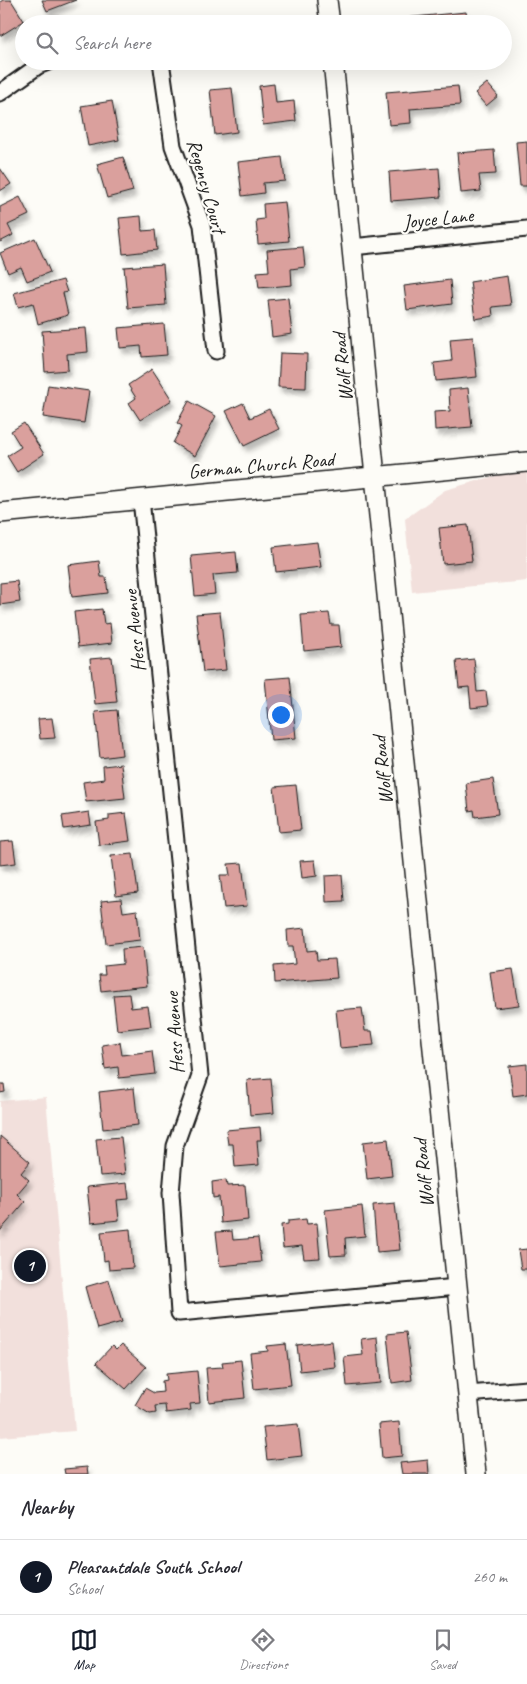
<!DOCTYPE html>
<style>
body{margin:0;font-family:Caveat,sans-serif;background:#f7f7f7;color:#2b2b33}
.you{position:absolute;left:280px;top:714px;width:18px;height:18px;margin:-12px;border:4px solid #fff;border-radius:50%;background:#1a73e8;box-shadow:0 0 0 8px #1a73e833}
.badge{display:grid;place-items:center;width:32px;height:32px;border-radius:50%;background:#111827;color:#fff;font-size:16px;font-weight:700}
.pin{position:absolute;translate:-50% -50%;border:2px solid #fff;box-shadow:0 1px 5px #0006}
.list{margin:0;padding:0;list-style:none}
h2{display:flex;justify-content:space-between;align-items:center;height:65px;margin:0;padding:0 20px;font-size:21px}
h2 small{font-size:16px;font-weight:400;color:#7c7c81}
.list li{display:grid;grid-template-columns:32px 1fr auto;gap:15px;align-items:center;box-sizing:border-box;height:75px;padding:0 20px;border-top:1px solid #e1e1e2}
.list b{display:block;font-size:19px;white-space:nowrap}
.list p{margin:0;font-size:16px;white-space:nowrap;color:#7c7c81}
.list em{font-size:16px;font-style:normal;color:#7c7c81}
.icon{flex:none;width:28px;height:28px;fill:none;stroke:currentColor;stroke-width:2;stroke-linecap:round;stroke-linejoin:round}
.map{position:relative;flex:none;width:527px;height:1474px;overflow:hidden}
.search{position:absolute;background:#fff;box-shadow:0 5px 20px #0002;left:15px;right:15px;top:15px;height:55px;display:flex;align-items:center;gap:12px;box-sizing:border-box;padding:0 18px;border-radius:28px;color:#7c7c81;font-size:19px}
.sheet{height:140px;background:#fff}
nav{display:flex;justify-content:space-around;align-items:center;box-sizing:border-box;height:70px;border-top:1px solid #e1e1e2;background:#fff;font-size:14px;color:#7c7c81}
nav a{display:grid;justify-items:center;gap:2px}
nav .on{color:#111827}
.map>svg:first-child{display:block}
.built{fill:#f2e0dc}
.building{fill:#daa09d;stroke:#1c1c1c;filter:url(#shadow)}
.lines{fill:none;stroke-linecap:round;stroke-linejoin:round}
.minor-casing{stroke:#1c1c1c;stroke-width:19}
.tertiary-casing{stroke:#1c1c1c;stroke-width:22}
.minor{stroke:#fdfcf7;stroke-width:15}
.tertiary{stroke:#fdfcf7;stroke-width:19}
.labels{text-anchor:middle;stroke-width:4.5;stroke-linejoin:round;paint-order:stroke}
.street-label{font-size:20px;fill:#1c1c1c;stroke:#fdfcf7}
</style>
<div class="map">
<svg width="527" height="1474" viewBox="0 0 527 1474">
<defs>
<filter id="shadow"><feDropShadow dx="3" dy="5.5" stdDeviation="2.5" flood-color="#0004"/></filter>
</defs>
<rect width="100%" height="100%" fill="#fdfcf7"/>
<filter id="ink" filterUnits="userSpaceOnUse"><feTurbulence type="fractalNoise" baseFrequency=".02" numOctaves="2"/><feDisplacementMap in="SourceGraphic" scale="10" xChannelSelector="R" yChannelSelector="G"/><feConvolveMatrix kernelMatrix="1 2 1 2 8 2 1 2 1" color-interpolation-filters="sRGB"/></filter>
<g filter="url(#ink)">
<path class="built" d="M527,467v114l-115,11 -7,-73 40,-29z
M46,1097l29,334 -75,6v-336z"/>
<path class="building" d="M3,0h8l13,21 -24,15v-34z
M42,0h34l-29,11z
M466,12l2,12h-74l-1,-5z
M487,83l11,13 -12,10 -11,-13z
M274,84l2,19 18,-2 2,20 -33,4 -4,-39z
M458,86l2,19 -50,4 1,14 -22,2 -3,-33z
M232,88l5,44 -22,3 -5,-45z
M112,101l7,39 -31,6 -7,-40z
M527,141v45h-7l-4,-44z
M494,150l2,24 -17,1 2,16 -20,2 -4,-40z
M123,157l10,34 -26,7 -10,-34z
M282,157l3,24 -22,2 1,10 -22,3 -4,-34z
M0,168l11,16 -11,7z
M439,168l2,29 -50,4 -2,-29z
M20,197l9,18 -21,10 5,10 -13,7v-35z
M285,202l4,39 -31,3 -2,-24 8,-1 -1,-15z
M141,216l1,15 13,-1 2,20 -34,4 -4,-36z
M35,238l15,34 -23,9 -6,-14 -13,6 -8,-20z
M303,247l2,20 -14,2 1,16 -33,3 -2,-16 12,-1 -2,-21z
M163,264l3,41 -38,3 -4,-41z
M507,276l4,29 -19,2 1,9 -18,3 -5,-37z
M63,280l4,12 -4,1 5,22 -30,9 -5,-21 -15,4 -4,-14z
M450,280l2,24 -45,6 -3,-24z
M288,298l4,36 -20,3 -4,-37z
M164,324l3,31 -25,2 -1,-11 -21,2 -2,-20z
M86,328l2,24 -21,2 1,16 -23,2 -3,-41z
M473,337l4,40 -41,4 -2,-18 18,-2 -2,-22z
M280,353l27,1 -1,34 -28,-1z
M152,369l20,31 -32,20 -11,-17 7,-5 -8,-13z
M48,385l41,6 -5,32 -41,-6z
M468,388l4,39 -37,3 -1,-18 16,-1 -1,-21z
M189,401l27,15 -21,40 -22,-13 9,-17 -5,-3z
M243,403l7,15 19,-9 10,20 -35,17 -18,-35z
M24,423l20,31 -27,18 -10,-16 14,-9 -10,-16z
M468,525l4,36 -29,3 -4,-36z
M317,542l4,25 -45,5 -3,-25z
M236,552l2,21 -25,2 2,19 -20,2 -4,-40z
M99,561l2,16h5l2,16 -36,4 -4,-32z
M17,581l3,21 -20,3v-22z
M102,609l2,15 6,-1 2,20 -34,4 -4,-35z
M220,612l6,58 -23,2 -7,-58z
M329,613l2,12h8l2,22 -37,4 -3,-36z
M112,657l5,45 -22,2 -5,-45z
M474,659l3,33 9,-1 2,15 -17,2 -2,-21 -10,1 -3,-27z
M290,677l6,61 -25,2 -6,-61z
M117,710l5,45 -22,3 -5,-46z
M52,718l3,20 -15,1 -2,-20z
M121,764l4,34 -39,4 -3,-20 21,-3 -1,-13z
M493,779l5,35 -23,3 -1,-7 -5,1 -3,-28z
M296,785l5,45 -22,2 -5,-45z
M89,812l2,13 -27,4 -2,-13z
M126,813l4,28 -31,4 -3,-23 13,-2v-5z
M13,841l3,22 -16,2v-23z
M133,854l5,39 -22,3 -5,-40z
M315,860l2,16 -15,2 -2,-17z
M242,863l5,43 -23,2 -4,-33h10l-2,-11z
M342,875l2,26 -18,1 -1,-26z
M121,899l2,13 14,-2 3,30 -34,4 -5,-43z
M305,928l2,23 9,-1 1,10 18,-1 2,19 -62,5 -1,-17 21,-2 -2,-18h-5l-1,-16z
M143,947l4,39 -46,5 -2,-16h6l-1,-9 19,-2 -1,-15z
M513,969l6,36 -24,3 -5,-36z
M129,994l2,14 17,-2 3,20 -34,4 -4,-35z
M362,1008l3,23h7l2,14 -34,3 -4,-38z
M120,1042l2,13 30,-4 3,23 -36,4 -1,-11 -13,2 -3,-24z
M527,1064v30l-14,2 -4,-30z
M271,1078l3,35 -24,2 -3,-35z
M0,1084h4l1,8 -5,1z
M134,1088l4,37 -35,4 -4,-37z
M260,1127l1,13h-4l2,25 -24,2 -2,-23h-5l-2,-14z
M0,1136l30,26 -9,11 8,7 -12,14 8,8 -25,29z
M121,1137l4,37 -25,2 -4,-37z
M388,1139l4,37 -25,3 -4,-37z
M226,1180l1,6 18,-1 3,35 -27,3 -2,-26 -6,1 -1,-16z
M127,1183l2,16 -12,1 2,20 -28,3 -4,-36z
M395,1203l5,47 -23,2 -4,-47z
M362,1206l3,30 -20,2 1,17 -16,1 -5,-46z
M306,1219l1,5 10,-1 3,35 -16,1 -2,-13 -19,2 -2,-23 7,-1v-3z
M130,1229l3,39 -24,2 -1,-10 -4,1 -3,-29z
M232,1231l1,9 25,-2 3,24 -41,4 -4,-34z
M527,1249v20h-6l-3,-19z
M109,1280l13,42 -25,7 -12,-42z
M406,1332l6,48 -20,3 -5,-49z
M377,1337l4,46 -34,3 -3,-29 19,-2 -2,-16z
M332,1341l3,26 -35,4 -3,-26z
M286,1344l5,41 -37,4 -4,-36 18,-2 -1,-5z
M121,1345l25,22 -20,22 -30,-26 16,-17 4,4z
M241,1360l4,38 -36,4 -3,-34 17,-1 -1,-5z
M197,1371l3,32 -10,1 1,6 -25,3 -1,-8 -10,1 1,7 -6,1 -15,-9 10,-17 9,5 9,-1 -1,-11 5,-1 -1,-6z
M399,1422l3,34 -20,2 -3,-34z
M298,1424l4,32 -35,4 -4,-33z
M428,1460l1,14h-27l-2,-11z
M87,1467l1,7h-23l-1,-5z"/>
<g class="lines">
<defs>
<path id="minor" d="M161,61l12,85 29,79 14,126
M0,93l38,-27 13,-5
M352,247l175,-18
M141,499l59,577 -25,70 -4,47 8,120 278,-26
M468,1394l59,-5"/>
<path id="tertiary" d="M327,0l3,24
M333,61l143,1413
M0,513l527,-51"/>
</defs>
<use href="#minor" class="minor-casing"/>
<use href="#tertiary" class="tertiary-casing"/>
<use href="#minor" class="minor"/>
<use href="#tertiary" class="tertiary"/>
</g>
</g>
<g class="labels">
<g class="street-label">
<text transform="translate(207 186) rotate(74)" y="7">Regency Court</text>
<text transform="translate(438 218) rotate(-6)" y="7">Joyce Lane</text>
<text transform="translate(342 367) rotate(-96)" y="7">Wolf Road</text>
<text transform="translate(261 465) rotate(-5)" y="7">German Church Road</text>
<text transform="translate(134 631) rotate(-96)" y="7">Hess Avenue</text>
<text transform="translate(382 770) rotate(-96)" y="7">Wolf Road</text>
<text transform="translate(174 1033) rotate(-94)" y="7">Hess Avenue</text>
<text transform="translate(423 1173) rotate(-96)" y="7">Wolf Road</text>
</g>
</g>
</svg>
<div class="you"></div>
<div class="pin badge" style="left:30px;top:1266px">1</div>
<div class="search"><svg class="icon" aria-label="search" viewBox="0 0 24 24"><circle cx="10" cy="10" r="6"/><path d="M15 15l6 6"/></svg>Search here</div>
</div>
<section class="sheet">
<h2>Nearby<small></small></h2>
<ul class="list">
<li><span class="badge">1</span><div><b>Pleasantdale South School</b><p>School</p></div><em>260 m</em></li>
</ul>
</section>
<nav>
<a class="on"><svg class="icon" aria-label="map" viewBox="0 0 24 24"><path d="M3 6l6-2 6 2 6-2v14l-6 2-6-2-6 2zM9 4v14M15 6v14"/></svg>Map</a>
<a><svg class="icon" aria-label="directions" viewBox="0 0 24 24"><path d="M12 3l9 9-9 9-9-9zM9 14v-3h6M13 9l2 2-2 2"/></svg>Directions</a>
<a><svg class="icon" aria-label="saved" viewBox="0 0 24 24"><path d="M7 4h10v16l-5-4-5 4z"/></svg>Saved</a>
</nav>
